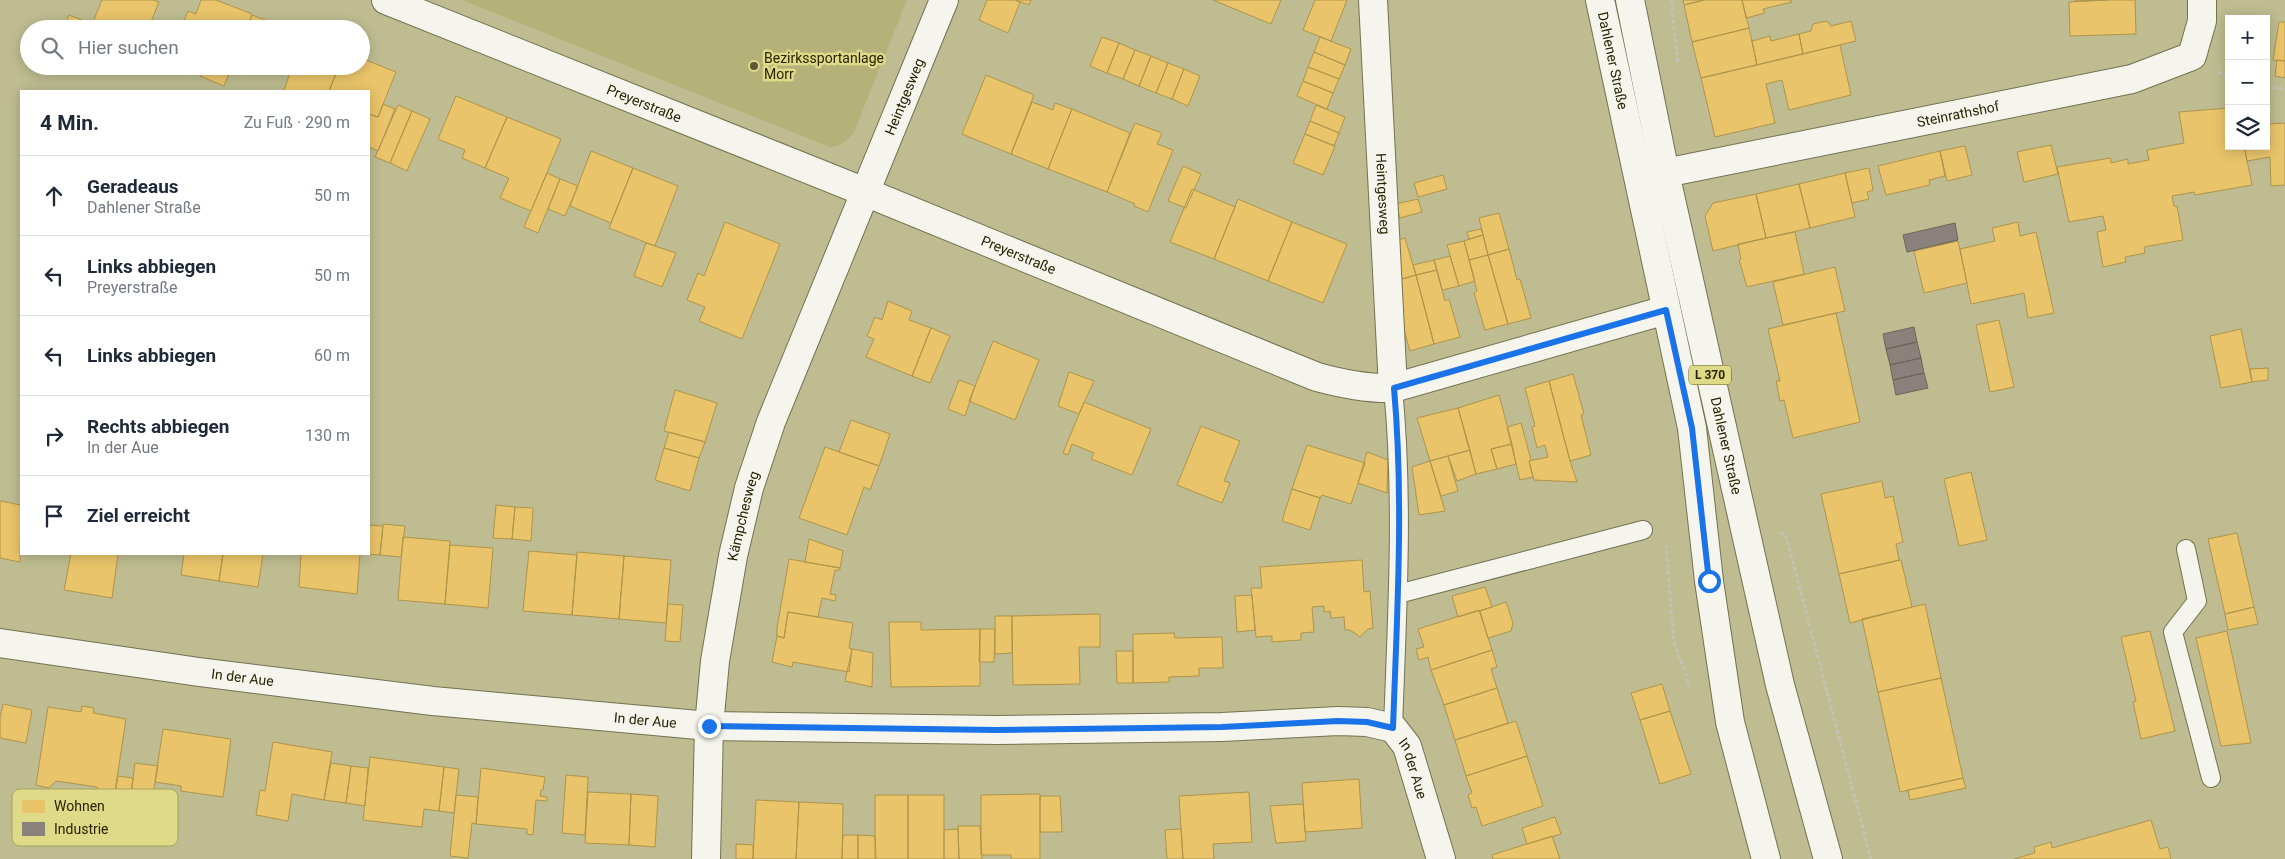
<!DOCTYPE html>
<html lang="de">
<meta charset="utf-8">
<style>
body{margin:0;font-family:Roboto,sans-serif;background:#f2f2f3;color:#1f2937}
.controls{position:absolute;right:15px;top:15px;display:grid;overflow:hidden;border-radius:0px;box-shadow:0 2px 12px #0003}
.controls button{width:45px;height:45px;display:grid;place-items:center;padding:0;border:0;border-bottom:1px solid #e0e1e3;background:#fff;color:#1f2937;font:25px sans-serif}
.stop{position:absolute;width:15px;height:15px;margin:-11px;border:4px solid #1a73e8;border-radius:50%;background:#fff}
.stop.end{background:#1a73e8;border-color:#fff;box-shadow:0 1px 5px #0008}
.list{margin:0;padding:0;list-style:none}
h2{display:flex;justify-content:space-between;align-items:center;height:65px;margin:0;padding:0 20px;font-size:21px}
h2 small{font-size:16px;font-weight:400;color:#747a83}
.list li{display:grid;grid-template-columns:32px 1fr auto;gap:15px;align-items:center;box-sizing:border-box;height:80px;padding:0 20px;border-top:1px solid #e0e1e3}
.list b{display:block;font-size:19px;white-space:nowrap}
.list p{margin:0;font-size:16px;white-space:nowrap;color:#747a83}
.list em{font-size:16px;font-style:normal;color:#747a83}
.icon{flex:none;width:28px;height:28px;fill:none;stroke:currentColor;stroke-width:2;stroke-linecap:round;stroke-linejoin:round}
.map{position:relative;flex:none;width:2285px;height:859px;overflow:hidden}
.search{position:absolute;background:#fff;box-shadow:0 2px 12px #0003;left:20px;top:20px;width:350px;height:55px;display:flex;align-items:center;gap:12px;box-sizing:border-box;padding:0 18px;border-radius:28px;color:#747a83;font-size:19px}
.panel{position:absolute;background:#fff;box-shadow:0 2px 12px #0003;left:20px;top:90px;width:350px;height:465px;border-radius:0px}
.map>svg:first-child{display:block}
.green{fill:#b4b179}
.homes{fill:#e9c46a;stroke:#af944b}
.industry{fill:#8a817c;stroke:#6c6557}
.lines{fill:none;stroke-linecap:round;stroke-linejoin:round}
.lane-casing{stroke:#747251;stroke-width:20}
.street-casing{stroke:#747251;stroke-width:30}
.secondary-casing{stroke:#747251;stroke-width:30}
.primary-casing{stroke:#747251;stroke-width:30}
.path{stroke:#c3c3b5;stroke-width:3;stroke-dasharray:4 2.5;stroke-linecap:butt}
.lane{stroke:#f5f5ee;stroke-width:18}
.street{stroke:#f5f5ee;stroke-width:28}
.secondary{stroke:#f5f5ee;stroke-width:28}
.primary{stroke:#f5f5ee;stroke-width:28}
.route{stroke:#1a73e8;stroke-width:6}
.poi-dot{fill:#5c5934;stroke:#dfda88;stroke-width:2}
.labels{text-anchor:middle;stroke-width:5;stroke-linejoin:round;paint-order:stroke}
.shield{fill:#dfda88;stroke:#5e5b2a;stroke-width:1}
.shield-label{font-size:12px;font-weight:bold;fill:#272402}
.poi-label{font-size:14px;fill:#272402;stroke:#dfda88;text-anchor:start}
.street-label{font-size:14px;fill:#272402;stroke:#dfda88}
.key{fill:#dfda88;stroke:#a8a360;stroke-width:1}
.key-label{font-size:14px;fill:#272402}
</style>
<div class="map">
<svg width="2285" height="859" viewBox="0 0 2285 859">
<rect width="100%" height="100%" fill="#bebc90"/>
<path class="green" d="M462,0h445l-53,132c-7,9 -13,14 -24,15z"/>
<path class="homes" d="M102,0h51l6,2 -11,27h-58z
M201,0h15l36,14 -5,15h-58l-7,-3 6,-15 8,3z
M987,0h28l5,2 -12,31 -29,-13z
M1015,0h16l-2,5z
M1213,0h68l-10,24z
M1315,0h32l-16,41 -28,-11z
M1683,0h21l-20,5z
M1704,0h38l7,28 -57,14 -8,-37z
M1742,0h49l1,2 -29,7 2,4 -19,5z
M2075,0h32l-32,1z
M2107,0h28l1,34 -66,2 -1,-34z
M69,15l23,9 -2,5h-27z
M252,15l16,6 -4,8h-17z
M1827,21l4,5 20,-5 5,20 -53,13 -4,-20 12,-3 2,-7z
M2279,22h6v39l-12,-1z
M1749,28l8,37 -56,13 -9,-36z
M1799,34l4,20 -46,11 -5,-24 18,-5 1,5z
M1102,37l17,6 -12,30 -17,-7z
M1320,37l31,12 -6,16 -31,-13z
M1119,43l16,7 -12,29 -16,-6z
M1840,45l11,50 -62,15 -7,-30 -16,4 9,39 -60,14 -14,-59z
M1135,50l16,6 -12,30 -16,-7z
M1314,52l31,13 -6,14 -31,-12z
M1151,56l17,7 -12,30 -17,-7z
M361,58l35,14 -18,45 -9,-3v-23h-40l10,-25h22z
M2277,60l8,1v17l-10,-2z
M1168,63l16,6 -12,30 -16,-6z
M119,66h14l-2,5z
M204,66h28l-8,20 -24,-10z
M292,66h47l-10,25h-45z
M1308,67l31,12 -6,14 -30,-12z
M1184,69l16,7 -12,30 -16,-7z
M986,75l48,20 -23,59 -49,-20z
M1303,81l30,12 -6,16 -30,-13z
M456,96l51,21 -22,51 -23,-10 3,-8 -27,-11z
M1032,102l21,8 2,-7 17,6 -24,60 -37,-15z
M383,104l12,5 -17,42 -9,-4v-33l9,3z
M398,105l14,6 -22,52 -15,-6z
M1316,105l29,12 -6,16 -29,-12z
M2229,108v38h15l8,39 -57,10 -1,-3 -22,4 2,10h3l6,34 -39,7 1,6 -20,4 1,5 -23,5 -6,-35 9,-2 -3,-14 -34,6 -12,-55 53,-9 1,5 17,-4v5l21,-4 -2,-10 37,-7 -5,-31z
M1072,109l58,24 -23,59 -59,-23z
M412,111l18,8 -23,52 -17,-8z
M507,117l54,22 -30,72 -31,-13 9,-20 -24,-10z
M1310,121l29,12 -5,13 -29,-12z
M1135,123l27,10 -5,11 16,6 -25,62 -14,-6 1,-2 -28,-12z
M2285,123v62l-14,1 -1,-29 -23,4 -2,-11 25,-5 -1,-21z
M1305,134l30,12 -12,29 -30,-12z
M2051,145l7,29 -34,8 -7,-30z
M1965,146l7,29 -25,6 -7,-30z
M591,151l42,17 -22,55 -41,-17z
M1940,151l5,25 -16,4 1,5 -44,10 -8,-29z
M1183,166l18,8 -15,34 -18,-7z
M633,168l45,18 -23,60 -46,-18z
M1869,168l4,22 -6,2 2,7 -17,4 -7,-30z
M547,173l13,6 -22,54 -14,-6z
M1845,173l10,44 -45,11 -11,-44z
M1443,175l4,14 -29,8 -4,-14z
M560,179l18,7 -13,30 -17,-7z
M1799,184l11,44 -44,10 -10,-44z
M1192,189l43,18 -21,52 -44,-17z
M1756,194l10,44 -53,13 -8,-35 8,-13z
M1238,199l54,23 -24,59 -54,-22z
M1418,199l4,13 -22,6 -4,-14z
M1499,213l10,36 -21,6 -9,-37z
M725,222l55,22 -38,95 -43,-18 6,-14 -18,-7 11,-27 6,3z
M1292,222l55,22 -24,59 -55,-22z
M2018,222l2,14 16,-4 18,81 -26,5 -4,-25 -53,11 -11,-55 35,-8 -3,-13z
M1481,229l2,6 -14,4 -2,-7z
M1795,232l9,42 -57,13 -8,-27 2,-1 -3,-15z
M1483,235l5,20 -19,5 -5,-19z
M1405,238l11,37 -21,6 -1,-40z
M1464,241l11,40 -16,5 -12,-41z
M1958,241l9,42 -43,10 -10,-42z
M646,243l30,10 -14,34 -28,-11z
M1509,249l8,31 3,-1 11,39 -23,6 -20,-69z
M1488,255l20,69 -23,6 -11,-37 3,-2 -8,-31z
M1450,256l9,30 -17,4 -8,-30z
M1434,260l3,10 -21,5 -3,-10z
M1835,267l10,44 -62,14 -10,-43z
M1437,270l8,31 4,-2 11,38 -26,7 -18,-69z
M1416,275l18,69 -24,7 -11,-38 5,-1 -9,-31z
M888,301l24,10 -3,9 22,8 -19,48 -46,-19 8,-18 -7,-3 8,-19 7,3z
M1836,313l24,109 -67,16 -9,-38 -4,1 -4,-20h4l-12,-52z
M1999,320l15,67 -24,5 -14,-67z
M931,328l19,8 -20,47 -18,-7z
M2241,329l11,53 -31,6 -11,-52z
M993,341l46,19 -24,60 -46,-19z
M2268,368v12l-16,2 -2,-13z
M1069,372l25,9 -15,33 -21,-8z
M1573,374l11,40 -3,1 10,40 -21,6 -21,-80z
M959,380l16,6 -10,30 -17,-7z
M1549,381l21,80 7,21 -43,-2 -1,-3 -4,-16 19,-4 -3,-12 -8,3 -5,-21 3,-1 -10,-38z
M675,390l42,13 -12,39 -41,-11z
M1499,395l13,49 -21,5 6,20 -21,5 -18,-66z
M1084,402l67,27 -19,46 -41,-16 3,-6 -22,-9 -4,11 -5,-2z
M1458,408l12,42 -40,11 -13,-43z
M851,420l39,14 -11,32 -40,-14z
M1521,423l10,37 -2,1 4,16 -13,3 -13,-53z
M1201,426l39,15 -16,40 6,2 -8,20 -45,-18z
M669,432l36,10 -6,16 -35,-10z
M1512,444l4,20 -19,5 -6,-20z
M1307,445l58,18 -14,41 -29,-9 -2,3 -28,-9z
M825,447l54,19 -9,24 -6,-3 -17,48 -48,-17z
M664,448l35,10 -9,33 -35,-11z
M1470,450l6,24 -19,7 -9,-25z
M1367,452l21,8 -1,33 -29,-10z
M1448,456l10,35 -17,5 -11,-35z
M1430,461l15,50 -26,4 -7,-48z
M1971,472l16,68 -28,6 -15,-67z
M1882,481l3,17 8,-2 10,46 -7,2 3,16 -60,14 -18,-80z
M1292,489l28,9 -10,32 -28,-9z
M0,501l21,4 -1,57 -20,-4z
M496,505l19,2 -3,32 -19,-1z
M515,507l18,1 -2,33 -19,-2z
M383,524l22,2 -4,31 -21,-2z
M369,525l14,1 -3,29 -15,-1h4z
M2237,533l17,74 -29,7 -17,-75z
M403,537l47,4 -5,63 -47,-4z
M809,539l34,12 -3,17 -35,-6z
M450,545l43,3 -5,60 -43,-4z
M529,551l48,4 -5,60 -49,-4z
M577,552l47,4 -5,63 -47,-4z
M71,554h47l-6,44 -48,-8z
M184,554h39l-4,27 -38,-6z
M223,554h40l-5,33 -39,-6z
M301,554h59l-3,40 -58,-7z
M624,556l47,4 -5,63 -47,-4z
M789,559l51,9v2h-5l-5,24 6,1 -1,6 -13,-3 -4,19 -30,-5 -4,26 -7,-2v-8z
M1362,560l2,32 6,-1 3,37 -5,1 -8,8 -10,-7h-5l-1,-13 -13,1 -1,-7 -6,1v-6l-12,1 2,25 -13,1v7l-29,2v-6l-16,1 -5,-49h11l-2,-21z
M1901,560l11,47 -62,16 -11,-49z
M1485,587l7,20 -34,10 -6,-21z
M1252,595l3,35 -18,2 -2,-34v-2z
M1506,602l7,21 -2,8 -23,7 -8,-27z
M668,604l15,1 -3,37 -15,-1z
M1925,604l16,74 -63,14 -16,-73z
M2254,607l4,17 -30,6 -3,-16z
M1479,610l13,40 -61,20 -3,-13 -9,3 -3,-11 8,-2 -6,-18z
M788,612l65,11 -4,25 3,1 -3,23 -56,-10 -1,5 -20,-5 5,-26 7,2z
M1100,614v33h-21l1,37 -67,1 -1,-69z
M995,616h17v37l-17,1z
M889,622h32v8l59,-1v57l-89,1z
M980,629h15l-1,33h-15z
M2150,631l25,100 -34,8 -8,-37 3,-1 -15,-64z
M2227,631l24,112 -30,3 -25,-108z
M1174,633l1,5 47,-1 1,31h-24v8l-30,1v5l-36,1v-49z
M852,649l21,4 -1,34 -27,-6z
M1492,650l5,17 -6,2 6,19 -53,17 -13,-35z
M1116,651h17v32h-16z
M1941,678l22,100 -63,14 -22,-100z
M1662,684l8,27 -30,9 -9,-27z
M1497,688l11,35 -53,17 -11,-35z
M3,704l29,6 -6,33 -26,-5v-20z
M82,706l12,2 -1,5 33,6 -12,79 -12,-2 -5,-9 -41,-6 -7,7 -13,-3 12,-78 33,5z
M1670,711l21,63 -31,10 -20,-64z
M1516,721l11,35 -61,20 -11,-36z
M163,729l68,10 -8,58 -42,-6v-5l-26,-4z
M273,742l59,10 -8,48 -32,-6 -4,27 -32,-6 4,-25 5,1z
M1527,756l16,50 -61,20 -6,-19 -4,1 -4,-13 4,-2 -6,-17z
M370,757l74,10 -5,44 -15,-2 -2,18 -59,-7z
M135,763l23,3 -6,33 -21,-3z
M331,763l20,3 -5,37 -22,-3z
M351,766l17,2 -3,38 -19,-3z
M444,767l15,2 -5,44 -15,-2z
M481,768l64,9 -2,13h-2l-1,6 7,1v4l-11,-1 -3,35 -6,-1v-5l-51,-5z
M566,775l22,2 -3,58 -23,-2z
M118,776l15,2 -6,42 -16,-2z
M1963,778l3,10 -56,12 -2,-10z
M1359,779l3,49 -57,4 -3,-49z
M588,792l43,2 -2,51 -44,-2z
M1249,792l3,50 -39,2 1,15h-31l-4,-63z
M631,794l27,2 -3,51 -26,-2z
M1040,794v65h-29v-4h-30v-60z
M456,795l22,2 -2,27 -4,-1 -4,35 -18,-2z
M875,795h33v64h-33z
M908,795h36v64h-36z
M1040,796h20l2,36h-22z
M756,800l43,2 -3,57h-43z
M799,802l44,2 -1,55h-46z
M1303,804l3,37 -30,2 -6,-37z
M1555,817l6,17 -34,10 -5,-16z
M2151,820l9,29 8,-2 3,12h-157l21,-6 -1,-6 17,-5 1,6z
M958,826h22l2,33h-23z
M958,829l1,30h-15v-29z
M1181,829l2,30h-16l-2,-29z
M843,835h15v24h-16z
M858,835l17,1 1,23h-18z
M1552,836l8,23h-67l-1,-4z
M736,844l17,1v14h-17z"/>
<path class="industry" d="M1955,223l3,17 -51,12 -4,-17z
M1914,327l3,15 -31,7 -3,-15z
M1917,342l4,16 -31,7 -4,-16z
M1921,358l3,15 -31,7 -3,-15z
M1924,373l4,15 -32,7 -3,-15z"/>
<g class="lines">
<defs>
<path id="lane" d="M2186,549l11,52 -24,31 38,146
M1398,594l245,-64
M1393,728c4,-113 11,-227 0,-340"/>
<g id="street">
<path id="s1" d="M1373,0l20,388"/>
<path id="s2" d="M1665,173l467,-94 60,-23 10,-35v-21"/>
<path id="s3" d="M0,643l199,29 234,29 276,25 288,4 225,-3 116,-6 29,1 26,6 14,18 34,113"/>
<path id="s4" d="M706,859l3,-133 6,-65 18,-105 16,-68 22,-66 173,-422"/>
</g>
<g id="secondary">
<path id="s5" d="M386,0l479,192 452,185c26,7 50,12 76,11l273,-78"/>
</g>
<g id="primary">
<path id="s6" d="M1600,0l92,428 17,153 21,141 36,137"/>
<path id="s7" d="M1630,0l35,173 115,512 48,174"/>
</g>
</defs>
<use href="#lane" class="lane-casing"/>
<use href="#street" class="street-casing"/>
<use href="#secondary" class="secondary-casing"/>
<use href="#primary" class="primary-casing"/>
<path class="path" d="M1671,0l7,65
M2218,72l11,6
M2266,87l19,2
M1780,532l6,4 85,323
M1666,545l8,97 16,44"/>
<use href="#lane" class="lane"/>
<use href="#street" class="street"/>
<use href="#secondary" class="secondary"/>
<use href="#primary" class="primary"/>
</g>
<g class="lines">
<path class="route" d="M709,726l288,4 225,-3 116,-6 29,1 26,6c4,-113 11,-227 1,-340l272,-78 26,118 17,153"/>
</g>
<circle class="poi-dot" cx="754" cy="66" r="5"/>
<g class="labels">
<rect class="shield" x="1689" y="365.5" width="42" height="19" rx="4"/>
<g class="shield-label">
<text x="1710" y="379">L 370</text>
</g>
<g class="poi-label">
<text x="764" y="63">Bezirkssportanlage<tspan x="764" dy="16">Morr</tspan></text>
</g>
<g class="street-label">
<text dy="5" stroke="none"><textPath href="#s6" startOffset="62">Dahlener Straße</textPath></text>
<text dy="5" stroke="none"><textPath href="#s4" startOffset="796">Heintgesweg</textPath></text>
<text dy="5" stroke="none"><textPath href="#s5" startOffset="278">Preyerstraße</textPath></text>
<text dy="5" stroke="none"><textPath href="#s2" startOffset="299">Steinrathshof</textPath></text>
<text dy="5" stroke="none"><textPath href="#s1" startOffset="194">Heintgesweg</textPath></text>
<text dy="5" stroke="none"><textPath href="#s5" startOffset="682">Preyerstraße</textPath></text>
<text dy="5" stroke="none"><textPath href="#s7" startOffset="456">Dahlener Straße</textPath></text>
<text dy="5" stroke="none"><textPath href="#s4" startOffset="346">Kämpchesweg</textPath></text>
<text dy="5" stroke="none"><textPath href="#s3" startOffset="245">In der Aue</textPath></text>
<text dy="5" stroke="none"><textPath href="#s3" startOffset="650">In der Aue</textPath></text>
<text dy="5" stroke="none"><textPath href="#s3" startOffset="1445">In der Aue</textPath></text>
</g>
</g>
<rect x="12" y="789" width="166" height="57" rx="8" class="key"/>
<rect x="22" y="800" width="23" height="13" fill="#e9c46a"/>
<rect x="22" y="822" width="23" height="14" fill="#8a817c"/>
<g class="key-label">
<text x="54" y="811">Wohnen</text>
<text x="54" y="834">Industrie</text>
</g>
</svg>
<div class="controls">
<button>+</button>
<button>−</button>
<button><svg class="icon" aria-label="layers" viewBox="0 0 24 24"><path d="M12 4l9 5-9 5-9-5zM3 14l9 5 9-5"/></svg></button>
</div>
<div class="stop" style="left:1709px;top:581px"></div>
<div class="stop end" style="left:709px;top:726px"></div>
<div class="search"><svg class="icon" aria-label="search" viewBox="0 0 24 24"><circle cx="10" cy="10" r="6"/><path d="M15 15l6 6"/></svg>Hier suchen</div>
<section class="panel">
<h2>4 Min.<small>Zu Fuß · 290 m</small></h2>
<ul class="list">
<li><svg class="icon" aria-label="ahead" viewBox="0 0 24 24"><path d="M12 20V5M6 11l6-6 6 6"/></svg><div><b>Geradeaus</b><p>Dahlener Straße</p></div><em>50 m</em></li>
<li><svg class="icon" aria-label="left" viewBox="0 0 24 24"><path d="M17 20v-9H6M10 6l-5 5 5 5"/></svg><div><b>Links abbiegen</b><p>Preyerstraße</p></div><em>50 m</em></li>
<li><svg class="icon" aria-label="left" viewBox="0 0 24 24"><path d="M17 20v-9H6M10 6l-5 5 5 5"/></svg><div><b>Links abbiegen</b></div><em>60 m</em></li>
<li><svg class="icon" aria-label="right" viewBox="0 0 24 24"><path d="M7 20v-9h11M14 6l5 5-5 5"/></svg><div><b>Rechts abbiegen</b><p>In der Aue</p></div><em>130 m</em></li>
<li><svg class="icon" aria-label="arrive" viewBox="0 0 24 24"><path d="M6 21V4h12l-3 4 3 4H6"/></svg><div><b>Ziel erreicht</b></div></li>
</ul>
</section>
</div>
